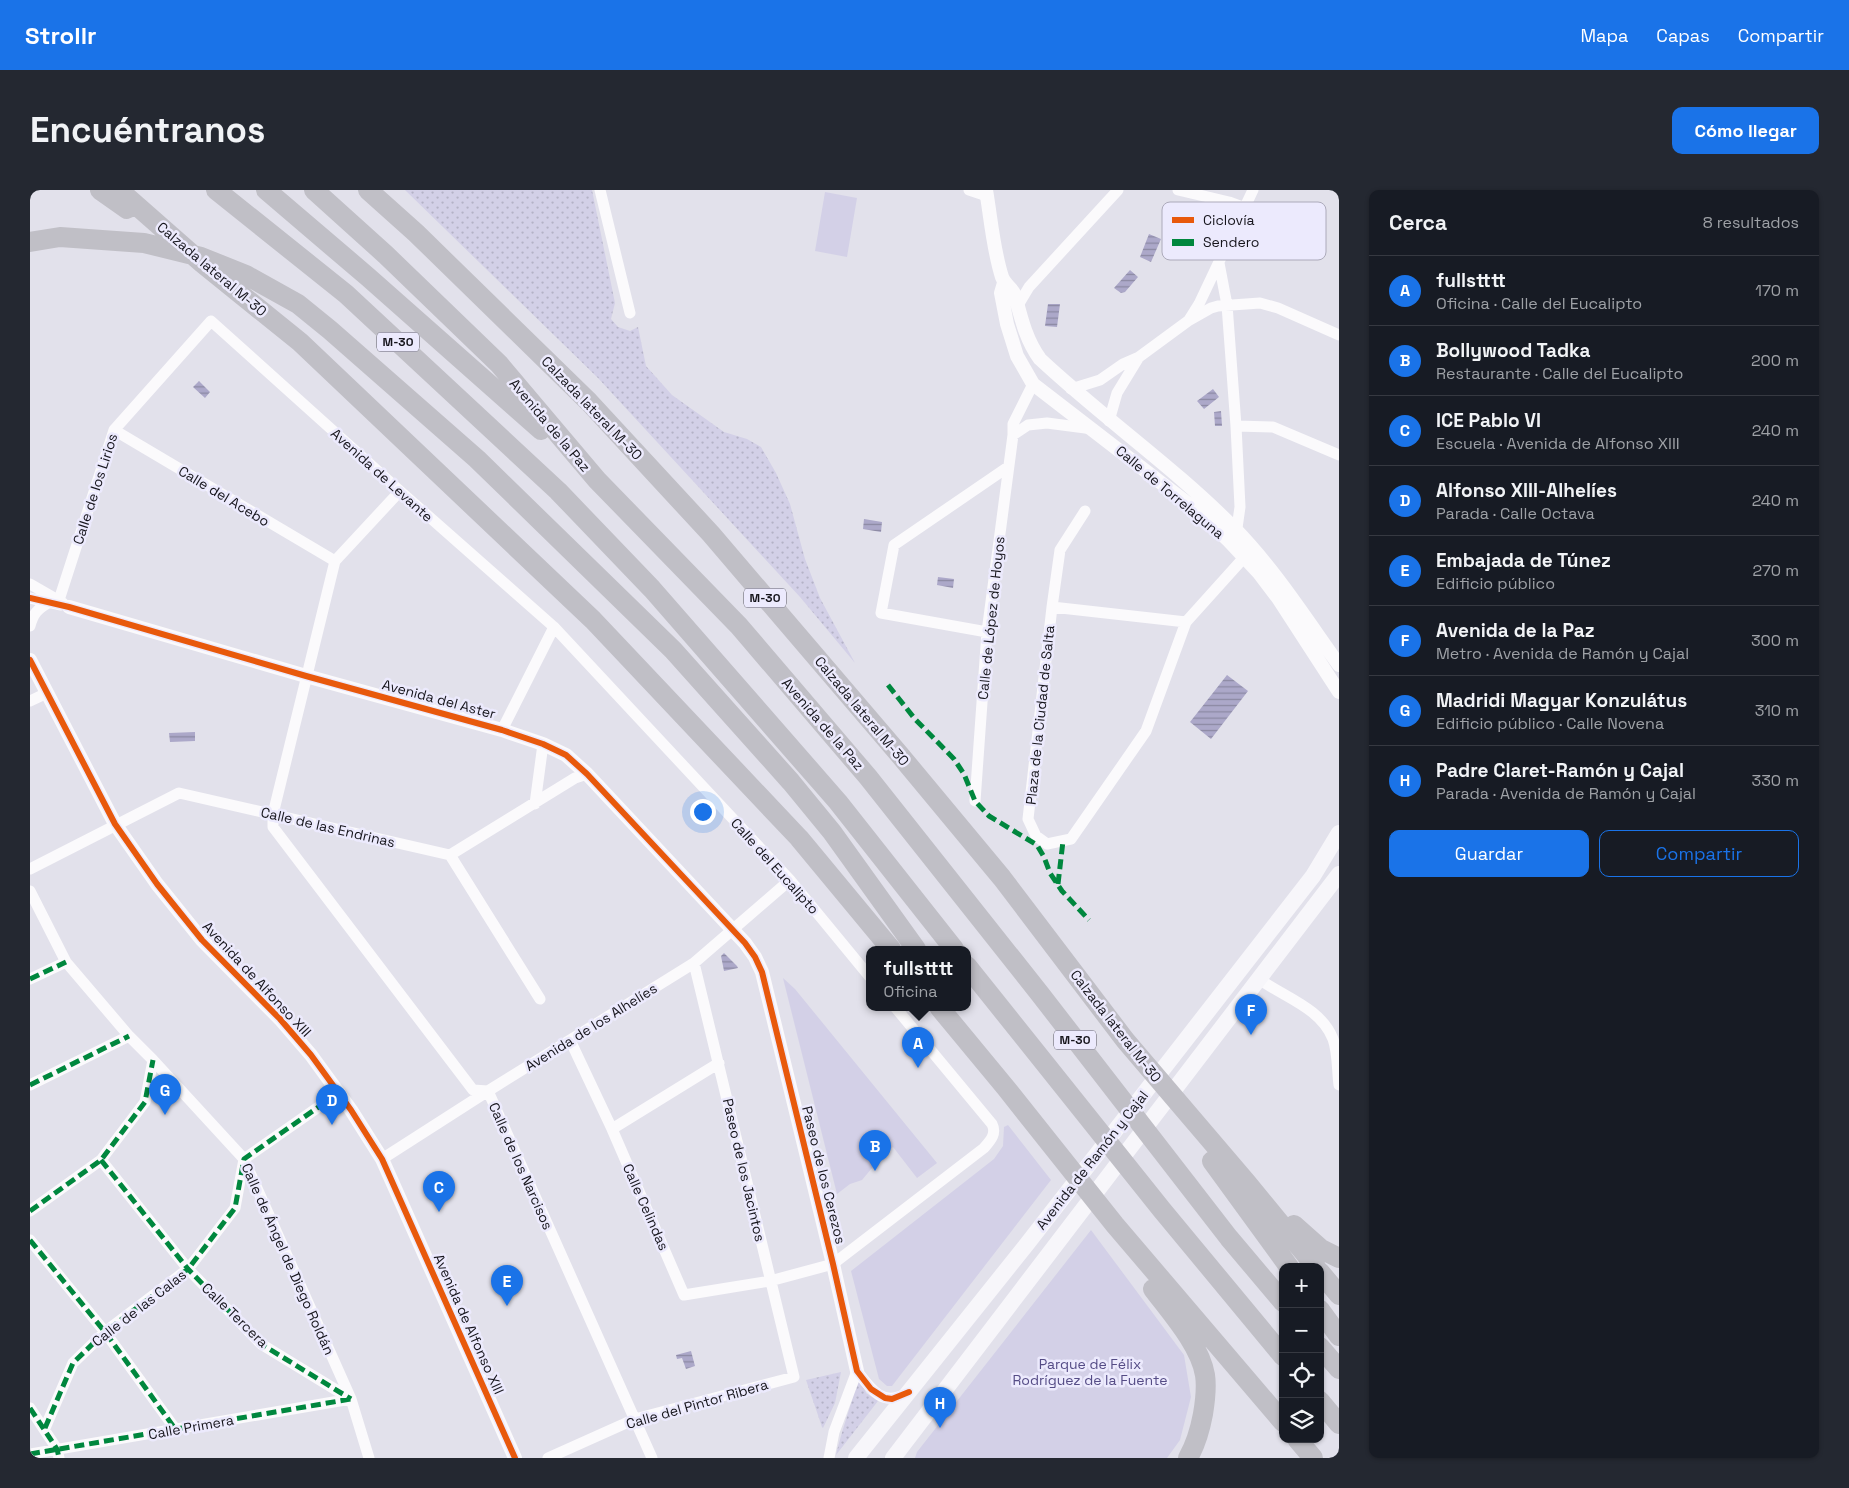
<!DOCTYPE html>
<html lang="es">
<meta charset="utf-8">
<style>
body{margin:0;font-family:"Space Grotesk",sans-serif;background:#242831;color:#f1f3f6}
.controls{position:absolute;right:15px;bottom:15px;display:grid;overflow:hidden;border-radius:10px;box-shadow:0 1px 4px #0004}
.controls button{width:45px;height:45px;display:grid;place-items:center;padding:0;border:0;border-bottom:1px solid #363941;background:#171b24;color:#f1f3f6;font:25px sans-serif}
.you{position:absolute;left:672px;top:621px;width:18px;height:18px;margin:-12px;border:4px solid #fff;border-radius:50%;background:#1a73e8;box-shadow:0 0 0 8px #1a73e833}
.badge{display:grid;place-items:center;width:32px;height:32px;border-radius:50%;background:#1a73e8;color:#fff;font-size:16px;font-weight:700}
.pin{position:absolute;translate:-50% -41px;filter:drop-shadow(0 1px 2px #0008)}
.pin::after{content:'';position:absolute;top:26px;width:18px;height:15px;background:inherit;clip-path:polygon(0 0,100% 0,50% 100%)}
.popup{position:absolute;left:836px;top:756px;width:105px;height:65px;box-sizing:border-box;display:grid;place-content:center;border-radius:10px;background:#171b24;filter:drop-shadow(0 1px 4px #0005);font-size:16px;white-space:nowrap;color:#9ea1a6}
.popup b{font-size:19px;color:#f1f3f6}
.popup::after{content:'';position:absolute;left:50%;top:100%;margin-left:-10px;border:10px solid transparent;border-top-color:#171b24}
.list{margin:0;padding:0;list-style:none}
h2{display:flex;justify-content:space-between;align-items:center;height:65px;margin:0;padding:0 20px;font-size:21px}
h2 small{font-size:16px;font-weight:400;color:#9ea1a6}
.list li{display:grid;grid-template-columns:32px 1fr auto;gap:15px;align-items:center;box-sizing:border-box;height:70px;padding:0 20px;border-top:1px solid #363941}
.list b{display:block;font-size:19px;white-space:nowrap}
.list p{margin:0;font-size:16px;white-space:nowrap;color:#9ea1a6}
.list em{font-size:16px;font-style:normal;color:#9ea1a6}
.actions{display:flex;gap:10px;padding:15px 20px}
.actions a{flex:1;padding:11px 0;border:1px solid #1a73e8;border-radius:10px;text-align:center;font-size:18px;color:#1a73e8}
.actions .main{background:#1a73e8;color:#fff}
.icon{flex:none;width:28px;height:28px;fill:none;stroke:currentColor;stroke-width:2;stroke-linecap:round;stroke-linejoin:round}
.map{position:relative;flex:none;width:1309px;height:1268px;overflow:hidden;border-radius:10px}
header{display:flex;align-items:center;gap:30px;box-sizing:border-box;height:70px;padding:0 25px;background:#1a73e8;color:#fff}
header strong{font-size:24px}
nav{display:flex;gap:28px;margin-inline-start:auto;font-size:18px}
.intro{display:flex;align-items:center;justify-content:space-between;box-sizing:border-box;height:120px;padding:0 30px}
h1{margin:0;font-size:35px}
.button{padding:12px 22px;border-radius:10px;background:#1a73e8;color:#fff;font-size:18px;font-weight:700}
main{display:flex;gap:30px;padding:0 30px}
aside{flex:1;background:#171b24;border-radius:10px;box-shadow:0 1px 4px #0004}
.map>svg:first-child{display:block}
.grass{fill:url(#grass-dots)}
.park{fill:#d3d0e7}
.water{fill:url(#water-rules)}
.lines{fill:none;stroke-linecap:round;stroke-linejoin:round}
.minor{stroke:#fbfafc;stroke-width:11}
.tertiary{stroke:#fbfafc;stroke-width:14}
.secondary{stroke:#f7f6fa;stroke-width:16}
.motorway{stroke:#c0bfc6;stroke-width:20}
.quiet{stroke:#00873e;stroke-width:5;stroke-dasharray:10 5;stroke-linecap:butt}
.cycleway-casing{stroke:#eceafd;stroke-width:9}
.cycleway{stroke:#e8590c;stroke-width:6}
.labels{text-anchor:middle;stroke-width:5;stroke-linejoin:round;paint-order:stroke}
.shield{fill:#eceafd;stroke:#565560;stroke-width:1}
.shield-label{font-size:12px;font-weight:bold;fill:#16151c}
.street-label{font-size:14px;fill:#16151c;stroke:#eceafd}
.park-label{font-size:14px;fill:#554c86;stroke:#eceafd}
.key{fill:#eceafd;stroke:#acaaba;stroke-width:1}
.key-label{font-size:14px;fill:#16151c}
</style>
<header>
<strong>Strollr</strong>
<nav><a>Mapa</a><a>Capas</a><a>Compartir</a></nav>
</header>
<div class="intro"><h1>Encuéntranos</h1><a class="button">Cómo llegar</a></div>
<main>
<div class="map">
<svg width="1309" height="1268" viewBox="0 0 1309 1268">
<defs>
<pattern id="grass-dots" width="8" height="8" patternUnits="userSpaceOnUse" patternTransform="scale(1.25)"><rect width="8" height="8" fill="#d3d0e7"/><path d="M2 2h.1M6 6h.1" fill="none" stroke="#b4b2c6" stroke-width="1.8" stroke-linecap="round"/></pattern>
<pattern id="water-rules" width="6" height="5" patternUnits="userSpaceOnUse" patternTransform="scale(1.25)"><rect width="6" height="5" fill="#aca8c9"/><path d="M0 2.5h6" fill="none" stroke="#8b88a2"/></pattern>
</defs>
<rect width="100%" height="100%" fill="#e2e1eb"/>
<path class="grass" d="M375,0h187l23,113 -4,16 7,8 12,4 8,-4 8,39 26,29 52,37 23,7 14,8 15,26 14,31 15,55 15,39 35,65 -55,-66 -202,-219z
M811,1182l-6,31 -12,25 -1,-1 -16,-47z
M829,1186l7,17 12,8 -42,54c6,-26 16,-52 23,-79z"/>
<path class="park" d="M795,2l32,6 -10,59 -32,-6z
M753,788l12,11 142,174 -20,15 -24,-31 -15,11 2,3 -8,7 -10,12 -12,4 -13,10z
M978,935l43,55 -149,193 -10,13h-5l-8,-7 -28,-108 143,-112 9,-13 1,-19z
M1061,1040l93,125 7,42 -11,43 -13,18h-252l2,-6z"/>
<path class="water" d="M1119,44l12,5 -10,23 -11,-5z
M1100,80l8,7 -13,15 -4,1 -7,-5z
M1018,114h12l-3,23 -12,-1z
M169,191l11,11 -5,6 -12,-11z
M1183,199l6,8 -15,12 -7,-8z
M1191,221l1,15h-7l-1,-14z
M834,329l18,3 -1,10 -18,-3z
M908,387l16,2 -1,9 -16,-3z
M1197,485l21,16 -37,48 -21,-17z
M165,542v9l-25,1 -1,-9z
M694,763l13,13 1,2 -14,3 -3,-15z
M661,1161l4,15 -9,3 -4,-11 -5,1 -1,-4z"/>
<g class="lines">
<path class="minor" d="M570,0l30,123
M939,0l18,6
M1148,0l51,12 16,6
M1189,73l8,42 9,121 4,81 -4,28
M987,117l12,-20 89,-97
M1159,130l10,-16 54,-114
M1041,199l29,-9 23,-16 16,-7 49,-36 23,-13 7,-2 42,-3 18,5 61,27
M1079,231l8,-28 22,-36
M1206,236l37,1 66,28
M84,240l221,131
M983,245l15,-10 19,-2 46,6
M370,301l-65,70 -62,253v13l200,263 15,1 164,367
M1055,321l-25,39 -8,57 -24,212 8,17 11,8 24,-5 75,-108 40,-109 63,-70
M0,394l33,19
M0,408l30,7
M29,410l55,-170 97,-109 189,170 154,136 236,253 79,96
M1022,417l134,15
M0,436c3,-12 8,-18 20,-24
M957,442l-106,-19 13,-68 114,-78
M0,511l17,-8
M472,540l52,-103
M945,611l12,-169 26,-197v-11l20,-40
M505,614l8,-60
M420,665l90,144
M0,679l149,-76 271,62 125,-77 12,-4
M0,701l36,71 63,74 24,24 91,99 107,240 18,59
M0,789l36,-17
M1229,789c25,18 62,29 74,60 5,14 4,31 6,46
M540,850l42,89 72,166 86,-14 63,-17 151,-116c6,-7 13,-14 8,-24l-97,-117
M0,895l99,-49
M582,939l107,-66
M352,969l106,-68 206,-128 96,-83
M71,970l87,109 73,75 90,55
M0,1021l71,-51 44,-58 8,-42
M0,1050l75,92 71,98
M827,1181c13,17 25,36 48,23
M0,1218l27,41 2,9
M15,1238l28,-65 32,-31 83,-63 47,-61 9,-49 96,-67
M0,1264l321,-55
M518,1268l87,-39 159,-42 -100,-414
M799,1268l5,-26 23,-61"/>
<path class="tertiary" d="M956,0c5,29 7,59 16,87 3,8 10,11 13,18 6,23 11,45 25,64 63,59 134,108 195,170 40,41 71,90 104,136
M974,93l-3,10 6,31 10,32 16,28 162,125 34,32 30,32 19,25 61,94
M39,417l237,69 196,54 41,14 23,11 21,19 158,169 10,14 7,15 71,292 24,107
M0,470l85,164 42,60 45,56 78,79 31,36 40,55 31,49 133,299"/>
<path class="secondary" d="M826,1268l171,-214 286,-368 26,-43
M863,1268l446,-584"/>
<path class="motorway" d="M70,0l27,19
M89,0l83,73 98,79 293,278 206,218 92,111
M186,0l130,104 212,197 94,98 186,213 116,147
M236,0l102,87 173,153
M284,0l72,65 113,109 98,116 142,146 129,151 172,217 189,244 54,64
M338,0l48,43 173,169 122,132 188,220 103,124 123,162 122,143 69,84
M0,52l30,-5 84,6 57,14 45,18 52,29 32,26 147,129 196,191 118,132 41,50 84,117
M937,776l195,244 121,146
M909,817l67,81 109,137 168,197
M1182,971l77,106
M1264,1035l27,24 18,9
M1290,1082l19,23
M1123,1099c18,24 47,56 52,86 2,13 0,27 -2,39 -3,16 -7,30 -15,44
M1290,1120l19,26
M1290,1157l19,22
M1290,1211l19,23
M1267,1249l16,19"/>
<path class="quiet" d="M858,495l27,34 39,40 10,15 11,27 14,15 48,29 7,12 6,16 12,18 27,29
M1028,694l5,-43
M0,789l36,-17
M0,895l99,-49
M71,970l87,109 73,75 90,55
M0,1021l71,-51 44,-58 8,-42
M0,1050l75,92 71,98
M0,1218l27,41 2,9
M15,1238l28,-65 32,-31 83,-63 47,-61 9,-49 96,-67
M0,1264l321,-55"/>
<defs>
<path id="cycleway" d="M0,408l39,9 237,69 196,54 41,14 23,11 21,19 158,169 10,14 7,15 71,292 24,107 14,18 14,9 7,1 17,-7
M0,470l85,164 42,60 45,56 78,79 31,36 40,55 31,49 133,299"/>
</defs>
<use href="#cycleway" class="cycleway-casing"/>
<use href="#cycleway" class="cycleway"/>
</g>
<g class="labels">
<g class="shield">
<rect x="347" y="142.5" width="42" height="19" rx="4"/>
<rect x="714" y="398.5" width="42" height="19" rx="4"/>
<rect x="1024" y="840.5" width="42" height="19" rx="4"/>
</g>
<g class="shield-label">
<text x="368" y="156">M-30</text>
<text x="735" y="412">M-30</text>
<text x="1045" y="854">M-30</text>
</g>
<g class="street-label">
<text transform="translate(182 79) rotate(40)" y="5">Calzada lateral M-30</text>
<text transform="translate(562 218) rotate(46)" y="5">Calzada lateral M-30</text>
<text transform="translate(520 235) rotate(50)" y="5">Avenida de la Paz</text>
<text transform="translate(352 285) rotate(42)" y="5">Avenida de Levante</text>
<text transform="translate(65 299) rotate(-72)" y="5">Calle de los Lirios</text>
<text transform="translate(1140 302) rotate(40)" y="5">Calle de Torrelaguna</text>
<text transform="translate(194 306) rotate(31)" y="5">Calle del Acebo</text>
<text transform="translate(961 428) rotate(-84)" y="5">Calle de López de Hoyos</text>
<text transform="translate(409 509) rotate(15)" y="5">Avenida del Aster</text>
<text transform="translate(832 521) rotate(50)" y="5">Calzada lateral M-30</text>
<text transform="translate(1010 525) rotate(-84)" y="5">Plaza de la Ciudad de Salta</text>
<text transform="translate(793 534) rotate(49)" y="5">Avenida de la Paz</text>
<text transform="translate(298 637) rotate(13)" y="5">Calle de las Endrinas</text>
<text transform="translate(745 676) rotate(48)" y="5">Calle del Eucalipto</text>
<text transform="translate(227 789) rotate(47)" y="5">Avenida de Alfonso XIII</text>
<text transform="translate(1086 836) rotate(52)" y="5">Calzada lateral M-30</text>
<text transform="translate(561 837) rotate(-32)" y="5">Avenida de los Alhelíes</text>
<text transform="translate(1062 970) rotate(-52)" y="5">Avenida de Ramón y Cajal</text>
<text transform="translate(491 976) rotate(66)" y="5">Calle de los Narcisos</text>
<text transform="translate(714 980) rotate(77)" y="5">Paseo de los Jacintos</text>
<text transform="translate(794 985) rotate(76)" y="5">Paseo de los Cerezos</text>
<text transform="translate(616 1017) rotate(66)" y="5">Calle Celindas</text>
<text transform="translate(258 1069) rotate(66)" y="5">Calle de Ángel de Diego Roldán</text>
<text transform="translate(109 1118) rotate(-38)" y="5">Calle de las Calas</text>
<text transform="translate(205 1125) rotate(44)" y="5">Calle Tercera</text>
<text transform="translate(439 1134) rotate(66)" y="5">Avenida de Alfonso XIII</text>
<text transform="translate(667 1214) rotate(-16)" y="5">Calle del Pintor Ribera</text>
<text transform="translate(161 1237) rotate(-10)" y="5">Calle Primera</text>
</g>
<g class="park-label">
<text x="1060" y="1179">Parque de Félix<tspan x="1060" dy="16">Rodríguez de la Fuente</tspan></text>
</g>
</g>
<rect x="1132" y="12" width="164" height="58" rx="8" class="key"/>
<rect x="1142" y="27" width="22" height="6" fill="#e8590c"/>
<rect x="1142" y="49" width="22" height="7" fill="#00873e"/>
<g class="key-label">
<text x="1173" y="35">Ciclovía</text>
<text x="1173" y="57">Sendero</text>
</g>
</svg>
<div class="controls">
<button>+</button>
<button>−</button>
<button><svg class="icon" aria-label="locate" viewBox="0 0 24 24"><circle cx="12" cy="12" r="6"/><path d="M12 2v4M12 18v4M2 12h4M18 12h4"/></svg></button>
<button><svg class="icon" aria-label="layers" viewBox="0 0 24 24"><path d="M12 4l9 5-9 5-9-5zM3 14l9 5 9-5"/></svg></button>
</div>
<div class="you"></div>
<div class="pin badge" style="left:888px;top:878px">A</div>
<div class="popup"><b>fullstttt</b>Oficina</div>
<div class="pin badge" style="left:845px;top:981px">B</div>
<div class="pin badge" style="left:409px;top:1022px">C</div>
<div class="pin badge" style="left:302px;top:935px">D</div>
<div class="pin badge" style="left:477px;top:1116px">E</div>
<div class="pin badge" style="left:1221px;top:845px">F</div>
<div class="pin badge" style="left:135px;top:925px">G</div>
<div class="pin badge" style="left:910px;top:1238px">H</div>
</div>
<aside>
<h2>Cerca<small>8 resultados</small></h2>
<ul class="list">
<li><span class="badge">A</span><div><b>fullstttt</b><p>Oficina · Calle del Eucalipto</p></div><em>170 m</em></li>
<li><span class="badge">B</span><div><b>Bollywood Tadka</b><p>Restaurante · Calle del Eucalipto</p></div><em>200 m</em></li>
<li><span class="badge">C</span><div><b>ICE Pablo VI</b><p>Escuela · Avenida de Alfonso XIII</p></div><em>240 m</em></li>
<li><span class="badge">D</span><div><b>Alfonso XIII-Alhelíes</b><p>Parada · Calle Octava</p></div><em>240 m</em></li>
<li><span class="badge">E</span><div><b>Embajada de Túnez</b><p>Edificio público</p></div><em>270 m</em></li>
<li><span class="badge">F</span><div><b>Avenida de la Paz</b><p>Metro · Avenida de Ramón y Cajal</p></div><em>300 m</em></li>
<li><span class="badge">G</span><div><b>Madridi Magyar Konzulátus</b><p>Edificio público · Calle Novena</p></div><em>310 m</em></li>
<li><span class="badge">H</span><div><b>Padre Claret-Ramón y Cajal</b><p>Parada · Avenida de Ramón y Cajal</p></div><em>330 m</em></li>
</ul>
<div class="actions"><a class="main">Guardar</a><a>Compartir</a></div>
</aside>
</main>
